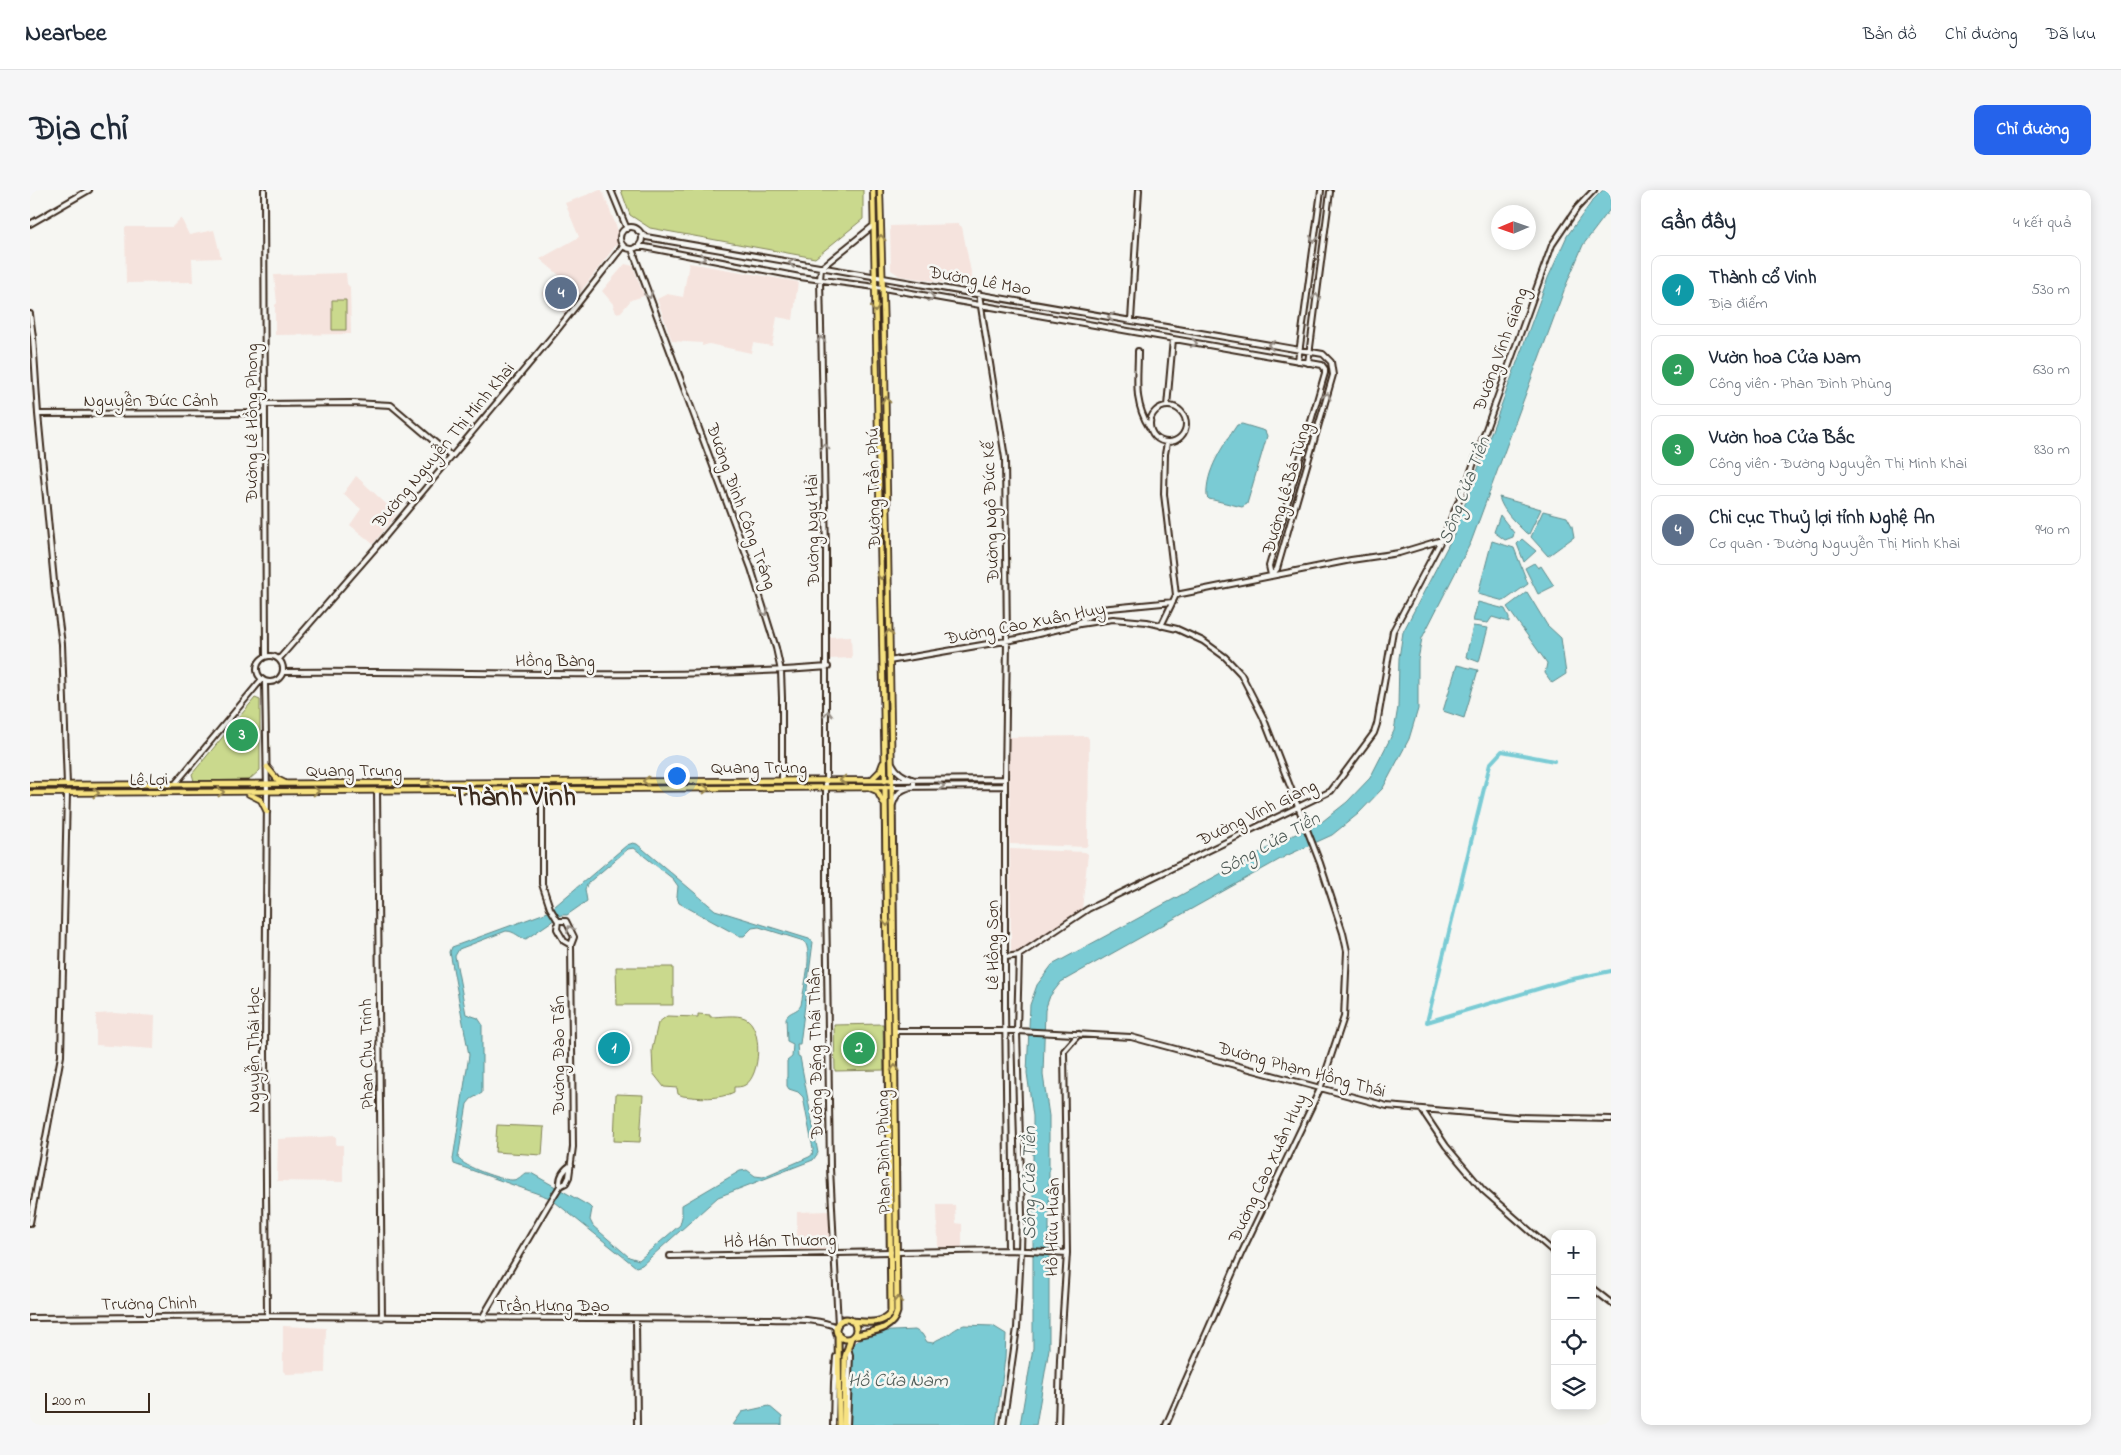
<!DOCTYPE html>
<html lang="vi">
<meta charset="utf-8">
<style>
body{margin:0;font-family:"Indie Flower",sans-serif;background:#f6f6f7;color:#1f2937}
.controls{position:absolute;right:15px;bottom:15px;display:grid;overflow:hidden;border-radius:10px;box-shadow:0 2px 12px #0003}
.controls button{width:45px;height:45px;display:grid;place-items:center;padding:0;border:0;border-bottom:1px solid #e0e1e3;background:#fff;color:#1f2937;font:25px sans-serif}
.compass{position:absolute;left:1461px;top:15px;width:45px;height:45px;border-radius:50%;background:#fff;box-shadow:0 2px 12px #0003;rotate:268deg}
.scale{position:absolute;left:15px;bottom:12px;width:105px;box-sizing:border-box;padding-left:5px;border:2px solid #3b2a1e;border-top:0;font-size:14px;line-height:18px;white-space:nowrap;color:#3b2a1e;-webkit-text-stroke:4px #f6f6f2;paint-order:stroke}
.you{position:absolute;left:646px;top:585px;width:18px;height:18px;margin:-12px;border:4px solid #fff;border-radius:50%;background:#1a73e8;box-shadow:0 0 0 8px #1a73e833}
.badge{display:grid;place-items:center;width:32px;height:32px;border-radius:50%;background:#2563eb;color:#fff;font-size:16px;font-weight:700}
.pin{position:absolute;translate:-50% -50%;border:2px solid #fff;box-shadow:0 1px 5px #0006}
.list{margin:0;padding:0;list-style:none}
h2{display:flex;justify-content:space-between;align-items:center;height:65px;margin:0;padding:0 20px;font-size:21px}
h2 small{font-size:16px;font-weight:400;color:#747a83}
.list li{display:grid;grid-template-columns:32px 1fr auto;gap:15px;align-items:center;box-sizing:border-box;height:70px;margin:0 10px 10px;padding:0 10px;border:1px solid #e0e1e3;border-radius:10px}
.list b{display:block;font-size:19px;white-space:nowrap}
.list p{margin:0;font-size:16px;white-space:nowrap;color:#747a83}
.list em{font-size:16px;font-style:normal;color:#747a83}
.icon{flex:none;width:28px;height:28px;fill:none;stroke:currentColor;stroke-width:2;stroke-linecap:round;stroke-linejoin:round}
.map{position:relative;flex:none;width:1581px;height:1235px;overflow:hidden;border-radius:10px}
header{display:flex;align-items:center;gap:30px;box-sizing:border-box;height:70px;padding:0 25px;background:#fff;border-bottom:1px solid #e0e1e3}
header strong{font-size:24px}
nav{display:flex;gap:28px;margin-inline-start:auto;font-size:18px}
.intro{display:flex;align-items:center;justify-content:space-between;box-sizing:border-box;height:120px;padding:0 30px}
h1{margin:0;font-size:35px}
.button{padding:12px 22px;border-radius:10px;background:#2563eb;color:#fff;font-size:18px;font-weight:700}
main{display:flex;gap:30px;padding:0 30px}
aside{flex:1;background:#fff;border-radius:10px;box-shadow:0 2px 12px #0003}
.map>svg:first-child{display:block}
.built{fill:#f5e3dd}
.green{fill:#cad98d;stroke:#828256}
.water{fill:#7acbd4;stroke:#618b8b;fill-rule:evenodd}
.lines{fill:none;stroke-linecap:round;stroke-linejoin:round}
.canal{stroke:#7acbd4;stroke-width:4}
.secondary-casing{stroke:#3b2a1e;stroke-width:8}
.primary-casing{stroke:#3b2a1e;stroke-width:8}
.highway-casing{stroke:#3b2a1e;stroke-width:9}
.secondary{stroke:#f6f6f2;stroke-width:4}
.primary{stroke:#f7e281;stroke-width:4.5}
.highway{stroke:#f7e281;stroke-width:5}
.oneway{stroke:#998650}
.oneway2{stroke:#989088}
.labels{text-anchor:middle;stroke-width:5;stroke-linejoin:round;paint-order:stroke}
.street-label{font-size:18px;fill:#3b2a1e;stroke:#f6f6f2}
.water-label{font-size:19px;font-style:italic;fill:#4e5a55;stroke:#f6f6f2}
.town-label{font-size:28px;font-weight:bold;fill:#3b2a1e;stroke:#f6f6f2}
</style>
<header>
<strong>Nearbee</strong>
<nav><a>Bản đồ</a><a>Chỉ đường</a><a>Đã lưu</a></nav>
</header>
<div class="intro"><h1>Địa chỉ</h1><a class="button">Chỉ đường</a></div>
<main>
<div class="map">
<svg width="1581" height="1235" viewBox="0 0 1581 1235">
<rect width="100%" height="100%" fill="#f6f6f2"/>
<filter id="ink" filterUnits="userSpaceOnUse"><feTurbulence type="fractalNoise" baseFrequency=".02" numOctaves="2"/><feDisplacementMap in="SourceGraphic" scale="10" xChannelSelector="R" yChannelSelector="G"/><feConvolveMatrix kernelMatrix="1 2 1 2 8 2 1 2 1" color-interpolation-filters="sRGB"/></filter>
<g filter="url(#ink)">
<path class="built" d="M570,0h2l15,38v16l-53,69 -22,-19 17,-19 -19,-16 39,-22 -14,-34z
M151,28l8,17 25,-5 7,28 -29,1 1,23 -67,1 -1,-56h47z
M928,34l4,3 11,55 -5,4 -68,-10 -9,-6 -1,-44z
M659,73l109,19 -5,38 -16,-3 -5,29 -19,-3 -2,10 -42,-9 -7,2v-3l-30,-2 -15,-42 10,-5 16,3z
M595,74l8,2 11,30 -13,4 -10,12 -5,1 -3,-9 -11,-13z
M316,83l1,11 3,3 1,47 -76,1v-30l2,-2 -3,-28z
M326,286l41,38 -24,30 -23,-19 11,-16 -18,-15z
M821,446l1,22 -23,1v-22z
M1057,546l2,3 -1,105 -2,3 -76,-3 -1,-107z
M980,659l75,3 3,2 -6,55 -64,43 -7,1z
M85,823l40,3 -1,33 -58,-4v-31z
M306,946v9h7v37l-66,-1 1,-42z
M907,1015h18l1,18 6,1v23h-24z
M799,1021l2,39 -34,1v-39z
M253,1136l43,2 -1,45 -39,1 -3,-3z"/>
<path class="green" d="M591,0h242v29l-48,39 -165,-30 -20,-13z
M302,110h14v30h-14z
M225,508l5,2v70l-11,10 -55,1 -2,-7z
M586,777h57v38h-56z
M668,824l12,1v2c9,0 27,-3 35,1 18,8 16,58 0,67 -3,2 -8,2 -11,2v5c-15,8 -36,6 -51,4l-5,-2 -1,-6 -13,-1 -11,-14 -1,-23 6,-27 9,-7 31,1z
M853,834l1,46 -49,1 -1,-46z
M586,904l27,1 -3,47 -26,-1z
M467,935l47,2 -2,28 -47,-3z"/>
<path class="water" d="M1573,0h8v18l-28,37 -17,40 -95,257 -49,96 -4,22v49l-9,30 -26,49 -25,26 -26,21 -46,21 -225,126 -11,14 -5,14 -2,65 6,41v233l-13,76h-16l13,-77v-232l-6,-43 3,-68 7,-20 15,-20 227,-123 44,-21 24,-19 23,-24 24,-47 4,-24 1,-49 4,-26 51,-98 94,-256 19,-42 26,-36z
M1212,234l23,7 2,5 -20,68 -5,3 -33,-8 -2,-2c-2,-26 16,-51 30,-72z
M1469,307l42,12 -12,25 -3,-1c-10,-10 -23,-21 -27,-36z
M1513,321l24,6 5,9 2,11 -26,19 -17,-19z
M1470,325l14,18 -1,4 -8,3 -11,-8z
M1492,349l14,12 -12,11 -7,-18z
M1462,351l22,7 14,36 -24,17 -26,-7z
M1504,373l4,5 3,-2 13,20 -16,8 -13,-26z
M1497,402l20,33 14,13 5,36 -14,9 -7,-10 2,-10 -40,-56z
M1448,412l27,7 4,8v5l-17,-5 -4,6 -15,-2z
M1443,436l15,2 -9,34 -13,-5z
M1427,475l21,5 -14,48 -21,-7z
M603,653l4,1 78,66 94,29 4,3 -13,102h-3l1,12 2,1 18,96 -5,7 -95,37 -76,68 -6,2 -86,-69 -96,-34 -1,-5 16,-104 -19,-103 2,-5 96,-35 79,-67zM604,658l39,31 5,7 -1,11 2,6 60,33h5l8,-8 7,-1 45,14c10,10 -1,50 -3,64 -3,7 -12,6 -15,13l1,23 6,3 -1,13 -5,4v25l2,3 9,3 5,5 10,52 -1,6 -3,2 -46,20 -8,-1 -8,-6 -7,1 -58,34v12l-2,8 -41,35 -10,-3 -36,-31 -3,-6 2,-11 -3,-3 -58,-33h-6c-4,3 -7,7 -13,7 -11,0 -48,-13 -54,-22l9,-54 4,-5 11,-6v-69l-4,-6 -12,-4 -11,-58 4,-7 47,-18c9,0 13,7 20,8l35,-24h6l20,-14 -2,-12 3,-6 40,-34z
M934,1135l29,1 13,8 -1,24 -9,67h-146l1,-66 2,-15 19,-12 43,-2 7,4 5,8 6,1c5,-5 11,-5 16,-9 5,-4 8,-6 15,-9z
M739,1216l13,11v8h-49l9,-13z"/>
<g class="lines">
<path class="canal" d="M1524,571l-52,-10 -12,13 -63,258 141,-42 43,-9"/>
<defs>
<path id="secondary" d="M234,0l2,466
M581,0l16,39
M0,34l59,-34
M590 48a11 11 0 1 1 22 0a11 11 0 1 1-22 0Z
M608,41l8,6 677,117 8,8 2,13 -56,194 -6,7
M606,57h9l155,30 83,11 439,77 3,4v4l-56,193 2,9
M602,59l119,319 25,80 5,23 1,27v83
M949,104l26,164 2,183 -2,138v228l3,243
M0,124l3,23 5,77 17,178 7,52 5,141
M1101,130l8,-130
M1108,161c0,29 -5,50 11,76
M1268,171l23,-170
M1278,173l22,-171
M234,214l89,-1 38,2 60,51
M1120 234a18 18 0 1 1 36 0a18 18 0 1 1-36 0Z
M1137,216l6,-67
M8,224l226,-1
M1146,405l175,-35 48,-7 43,-13
M1048,433l22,-14 73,-7
M1131,436l15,-31 -12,-101 1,-40 2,-11
M227 479a13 13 0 1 1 26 0a13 13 0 1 1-26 0Z
M249,469l100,-115 175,-210 69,-88
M859,471l128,-22 63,-15 33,-5 34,3 30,7 26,12 22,16 16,17 22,43 57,146 23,70 4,18 -3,66 -24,72 -79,165 -75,171
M253,482c182,-2 364,9 545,-5
M235,492l2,110 -2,258 2,266
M862,573c5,10 11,13 22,17v6c-12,3 -17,6 -21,18
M862,590l113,-1
M512,593v101l8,24 8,13 -1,8 7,12 7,4
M145,594l87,-105
M862,597l113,-1
M347,600l5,528
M976,767l13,-2 69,-46 243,-118 43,-58 3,-9 16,-93 52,-98 22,-51 85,-237 25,-37 17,-18
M865,841h122l114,6 256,69 129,11 95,2
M1392,920l24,36 37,44 72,63
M530,996c-1,-10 3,-16 11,-21
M0,1033l31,-167 6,-263
M868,1062l110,-2 59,3
M640,1066l221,-4
M1562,1098l19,15
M0,1128l237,-2 503,3c22,1 47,-1 67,8
M452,1128l65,-111 13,-21 6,-3 3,-6 4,-30 -2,-202 3,-8 -8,-16h-8
M606,1129l1,106
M808,1135l-8,-157 -4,-272v-346l-6,-270 1,-12 52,-42
M803,1235l1,-43 2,-25
M817,1235l3,-70 -2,-7
M973,1235l14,-97 4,-77 1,-36 -5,-184 2,-76
M1028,1235l2,-66 7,-106 -3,-202 15,-17"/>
<path id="primary" d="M843,0l12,591
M237,577l10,12 8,4
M842,589l8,-8 3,-8
M0,595l862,-5
M840,598l7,3 7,13
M0,603l862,-6 -7,-416 -5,-181
M219,604l12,6 6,12"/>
<path id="highway" d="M806 1139a10 10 0 1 1 20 0a10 10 0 1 1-20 0Z
M821,1131c14,1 32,5 40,-9l-6,-525
M808,1144l1,91
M823,1146c17,-5 39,-4 44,-24l-5,-525
M814,1235l1,-68 6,-19"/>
</defs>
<use href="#secondary" class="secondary-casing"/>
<use href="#primary" class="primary-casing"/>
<use href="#highway" class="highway-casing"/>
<use href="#secondary" class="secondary"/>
<use href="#primary" class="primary"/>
<use href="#highway" class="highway"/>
</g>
<defs><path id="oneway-chevron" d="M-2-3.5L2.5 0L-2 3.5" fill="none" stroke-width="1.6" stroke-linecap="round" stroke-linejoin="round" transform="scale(1.25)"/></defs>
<g class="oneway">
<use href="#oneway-chevron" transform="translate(851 48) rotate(-92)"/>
<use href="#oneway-chevron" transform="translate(845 119) rotate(89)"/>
<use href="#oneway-chevron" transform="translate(856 210) rotate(-91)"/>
<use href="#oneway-chevron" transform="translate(851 386) rotate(89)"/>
<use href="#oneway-chevron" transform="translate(859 443) rotate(-91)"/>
<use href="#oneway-chevron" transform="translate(813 590) rotate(180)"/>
<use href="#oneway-chevron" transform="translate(616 591) rotate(180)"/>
<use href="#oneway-chevron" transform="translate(401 593) rotate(179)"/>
<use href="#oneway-chevron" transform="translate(676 599) rotate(-1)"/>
<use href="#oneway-chevron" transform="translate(286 601) rotate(-1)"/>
<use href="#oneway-chevron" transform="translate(191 602)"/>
<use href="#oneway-chevron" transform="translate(66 603)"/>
<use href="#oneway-chevron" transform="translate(857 733) rotate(89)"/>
<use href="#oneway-chevron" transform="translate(865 878) rotate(-91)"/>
<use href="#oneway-chevron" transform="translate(868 1110) rotate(-89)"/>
</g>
<g class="oneway2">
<use href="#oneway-chevron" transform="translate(1284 49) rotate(98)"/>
<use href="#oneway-chevron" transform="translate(672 68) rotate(11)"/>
<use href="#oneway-chevron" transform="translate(762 73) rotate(-170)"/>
<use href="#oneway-chevron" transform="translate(619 105) rotate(70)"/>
<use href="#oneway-chevron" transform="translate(901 107) rotate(10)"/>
<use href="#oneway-chevron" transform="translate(1286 107) rotate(-83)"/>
<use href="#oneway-chevron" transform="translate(1081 127) rotate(-170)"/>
<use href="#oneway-chevron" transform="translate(791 150) rotate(-92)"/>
<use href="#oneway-chevron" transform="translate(1164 153) rotate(10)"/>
<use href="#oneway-chevron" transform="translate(1241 155) rotate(-170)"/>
<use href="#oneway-chevron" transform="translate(1297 206) rotate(-74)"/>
<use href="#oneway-chevron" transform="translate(795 257) rotate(-91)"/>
<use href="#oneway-chevron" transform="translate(735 422) rotate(73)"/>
<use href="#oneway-chevron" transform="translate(798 524) rotate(-90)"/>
<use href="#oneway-chevron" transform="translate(911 596)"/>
<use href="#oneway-chevron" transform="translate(540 739) rotate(-115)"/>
</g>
</g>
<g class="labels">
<g class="street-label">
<text transform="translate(950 90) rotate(10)" y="6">Đường Lê Mao</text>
<text transform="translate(1470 159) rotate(-70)" y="6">Đường Vĩnh Giang</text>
<text x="121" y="216">Nguyễn Đức Cảnh</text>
<text transform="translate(221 233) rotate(-90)" y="6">Đường Lê Hồng Phong</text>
<text transform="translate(413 255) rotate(-50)" y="6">Đường Nguyễn Thị Minh Khai</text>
<text transform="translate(843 298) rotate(-91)" y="6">Đường Trần Phú</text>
<text transform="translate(1256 298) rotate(-74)" y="6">Đường Lê Bá Tùng</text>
<text transform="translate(712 316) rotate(70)" y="6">Đường Đinh Công Tráng</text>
<text transform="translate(960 322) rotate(-92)" y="6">Đường Ngô Đức Kế</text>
<text transform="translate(782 340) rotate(-91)" y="6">Đường Ngư Hải</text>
<text transform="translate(995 433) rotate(-11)" y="6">Đường Cao Xuân Huy</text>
<text x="525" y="476">Hồng Bàng</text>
<text x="729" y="583">Quang Trung</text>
<text x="324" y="586">Quang Trung</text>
<text transform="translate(119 589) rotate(-1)" y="6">Lê Lợi</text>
<text transform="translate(1227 622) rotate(-26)" y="6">Đường Vĩnh Giang</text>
<text transform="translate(962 755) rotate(-90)" y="6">Lê Hồng Sơn</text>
<text transform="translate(223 860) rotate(-90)" y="6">Nguyễn Thái Học</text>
<text transform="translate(785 863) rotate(-91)" y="6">Đường Đặng Thái Thân</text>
<text transform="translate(336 864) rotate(-91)" y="6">Phan Chu Trinh</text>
<text transform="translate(528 865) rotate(-90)" y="6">Đường Đào Tấn</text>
<text transform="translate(1272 879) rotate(15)" y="6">Đường Phạm Hồng Thái</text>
<text transform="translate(853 962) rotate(-91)" y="6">Phan Đình Phùng</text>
<text transform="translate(1237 978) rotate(-65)" y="6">Đường Cao Xuân Huy</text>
<text transform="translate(1022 1037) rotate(-89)" y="6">Hồ Hữu Huân</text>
<text transform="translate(750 1050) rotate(-1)" y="6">Hồ Hán Thương</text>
<text transform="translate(119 1113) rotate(-1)" y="6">Trường Chinh</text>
<text x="523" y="1121">Trần Hưng Đạo</text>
</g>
<g class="water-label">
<text transform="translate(1433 300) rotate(-69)" y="7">Sông Cửa Tiền</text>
<text transform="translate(1238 653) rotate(-29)" y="7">Sông Cửa Tiền</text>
<text transform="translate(998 993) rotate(-90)" y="7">Sông Cửa Tiền</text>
<text x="868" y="1196">Hồ Cửa Nam</text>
</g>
<g class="town-label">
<text x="484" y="615">Thành Vinh</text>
</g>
</g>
</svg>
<div class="controls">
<button>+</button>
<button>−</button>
<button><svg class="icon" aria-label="locate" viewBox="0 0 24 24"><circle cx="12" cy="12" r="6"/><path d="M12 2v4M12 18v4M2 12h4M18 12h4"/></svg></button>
<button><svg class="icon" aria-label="layers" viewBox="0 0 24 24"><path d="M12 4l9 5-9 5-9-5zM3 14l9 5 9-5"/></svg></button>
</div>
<svg class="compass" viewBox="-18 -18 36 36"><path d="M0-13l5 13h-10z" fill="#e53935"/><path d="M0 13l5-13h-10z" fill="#747a83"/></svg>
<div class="scale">200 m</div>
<div class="you"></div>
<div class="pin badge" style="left:584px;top:858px;background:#0f9aa8">1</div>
<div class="pin badge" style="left:829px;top:858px;background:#2e9e5b">2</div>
<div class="pin badge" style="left:212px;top:545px;background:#2e9e5b">3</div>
<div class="pin badge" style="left:531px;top:103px;background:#5c6f8a">4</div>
</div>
<aside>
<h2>Gần đây<small>4 kết quả</small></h2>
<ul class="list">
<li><span class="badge" style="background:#0f9aa8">1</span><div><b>Thành cổ Vinh</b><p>Địa điểm</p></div><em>530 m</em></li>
<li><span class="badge" style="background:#2e9e5b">2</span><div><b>Vườn hoa Cửa Nam</b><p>Công viên · Phan Đình Phùng</p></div><em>630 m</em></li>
<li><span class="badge" style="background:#2e9e5b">3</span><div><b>Vườn hoa Cửa Bắc</b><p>Công viên · Đường Nguyễn Thị Minh Khai</p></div><em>830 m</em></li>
<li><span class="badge" style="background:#5c6f8a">4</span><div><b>Chi cục Thuỷ lợi tỉnh Nghệ An</b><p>Cơ quan · Đường Nguyễn Thị Minh Khai</p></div><em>940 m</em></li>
</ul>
</aside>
</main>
